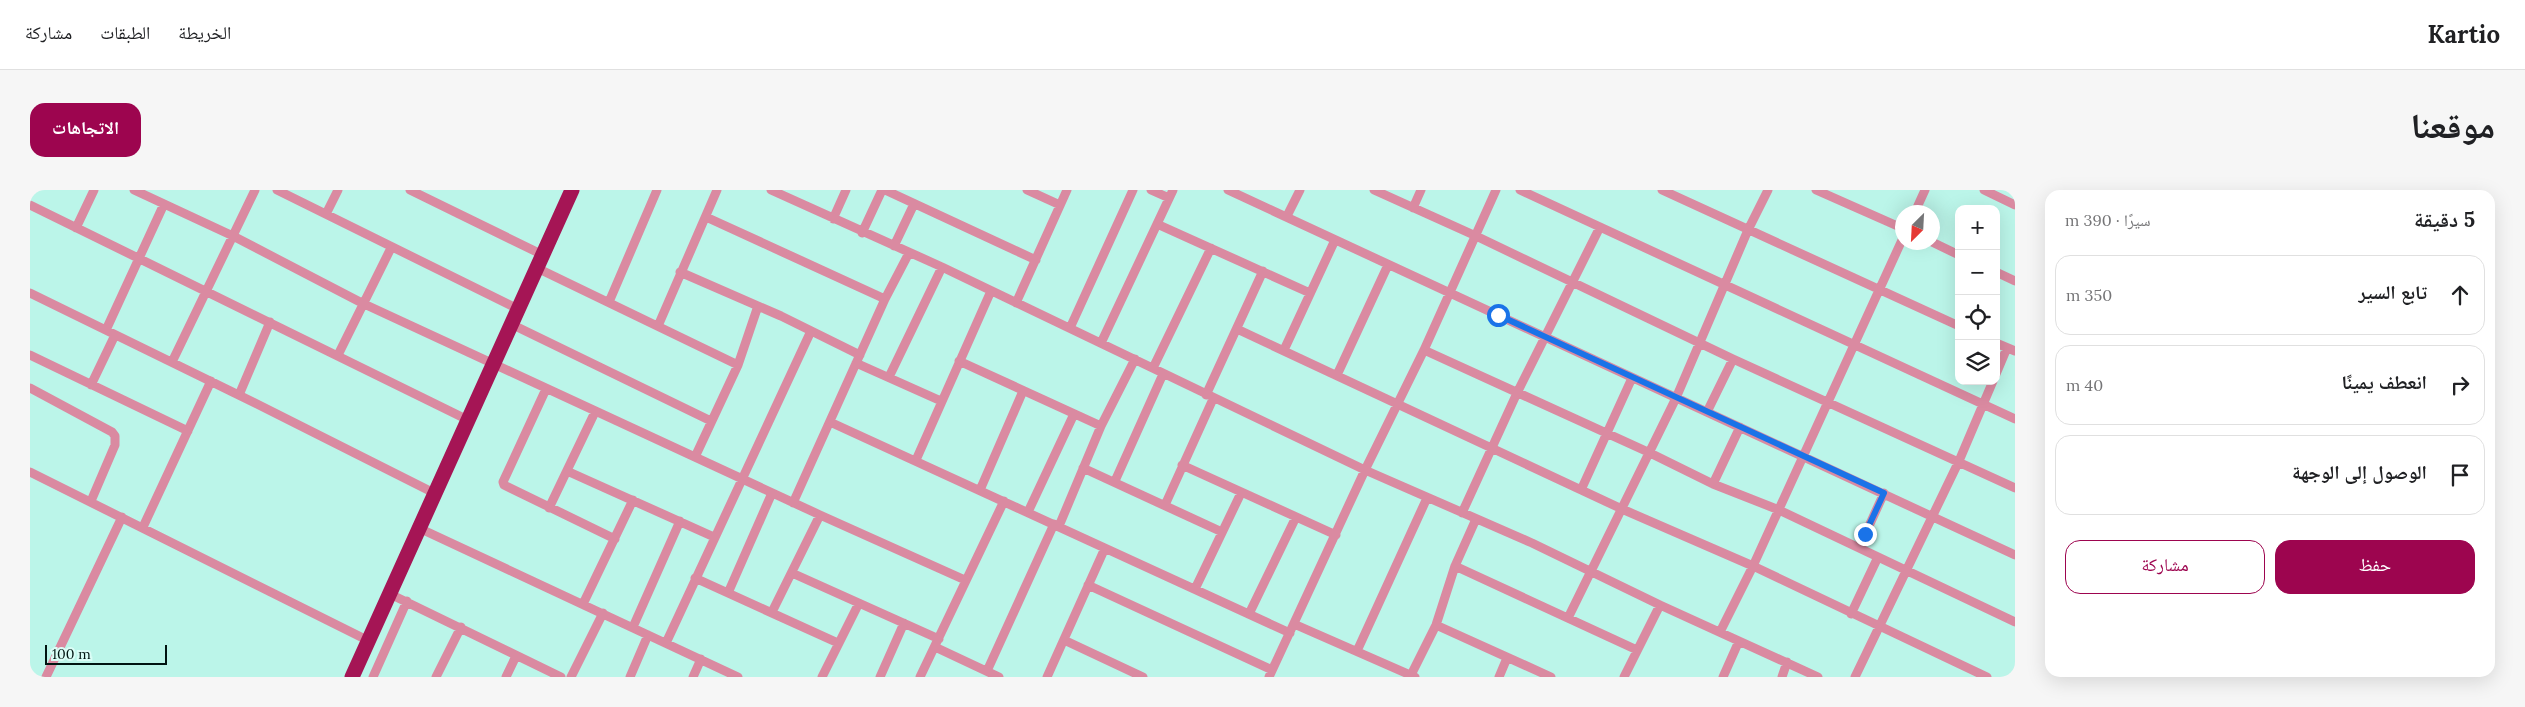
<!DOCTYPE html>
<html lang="ar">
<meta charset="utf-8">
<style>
body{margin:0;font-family:Lora,"Noto Naskh Arabic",serif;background:#f6f6f6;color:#202124;direction:rtl}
.controls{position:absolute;right:15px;top:15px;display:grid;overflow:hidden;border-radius:10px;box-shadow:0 5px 20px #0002}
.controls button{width:45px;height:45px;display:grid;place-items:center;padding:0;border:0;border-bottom:1px solid #e0e0e0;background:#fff;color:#202124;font:25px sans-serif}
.compass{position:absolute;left:1865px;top:15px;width:45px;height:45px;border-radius:50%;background:#fff;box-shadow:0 5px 20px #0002;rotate:204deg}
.scale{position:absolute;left:15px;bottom:12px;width:122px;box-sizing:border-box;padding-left:5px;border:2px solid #001411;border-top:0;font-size:14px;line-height:18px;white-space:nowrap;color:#001411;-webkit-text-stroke:4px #dbfdf6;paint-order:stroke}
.stop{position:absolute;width:15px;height:15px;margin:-11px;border:4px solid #1a73e8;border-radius:50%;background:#fff}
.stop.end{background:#1a73e8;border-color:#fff;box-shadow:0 1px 5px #0008}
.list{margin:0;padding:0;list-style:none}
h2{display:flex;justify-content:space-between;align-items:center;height:65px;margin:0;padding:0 20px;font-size:21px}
h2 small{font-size:16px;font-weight:400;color:#757577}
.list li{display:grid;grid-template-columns:32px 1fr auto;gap:15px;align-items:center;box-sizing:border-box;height:80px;margin:0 10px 10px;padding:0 10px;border:1px solid #e0e0e0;border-radius:15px}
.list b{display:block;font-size:19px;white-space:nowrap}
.list em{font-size:16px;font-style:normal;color:#757577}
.actions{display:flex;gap:10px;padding:15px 20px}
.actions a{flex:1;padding:11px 0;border:1px solid #9d054f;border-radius:15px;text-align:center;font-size:18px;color:#9d054f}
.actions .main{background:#9d054f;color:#fff}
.icon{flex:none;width:28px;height:28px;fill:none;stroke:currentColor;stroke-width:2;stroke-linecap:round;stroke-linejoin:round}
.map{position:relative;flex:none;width:1985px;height:487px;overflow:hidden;direction:ltr;border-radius:15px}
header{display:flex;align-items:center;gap:30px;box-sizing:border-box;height:70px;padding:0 25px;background:#fff;border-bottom:1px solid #e0e0e0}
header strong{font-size:24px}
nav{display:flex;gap:28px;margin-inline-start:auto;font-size:18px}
.intro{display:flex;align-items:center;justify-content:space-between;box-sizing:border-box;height:120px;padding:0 30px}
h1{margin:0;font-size:35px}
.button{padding:12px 22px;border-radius:15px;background:#9d054f;color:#fff;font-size:18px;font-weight:700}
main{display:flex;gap:30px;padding:0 30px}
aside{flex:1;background:#fff;border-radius:15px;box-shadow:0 5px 20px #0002}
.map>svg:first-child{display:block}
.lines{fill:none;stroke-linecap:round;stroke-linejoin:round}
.street{stroke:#da8aa1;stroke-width:9}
.highway{stroke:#a51555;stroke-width:15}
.route{stroke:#1a73e8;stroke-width:6}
</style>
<header>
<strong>Kartio</strong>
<nav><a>الخريطة</a><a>الطبقات</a><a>مشاركة</a></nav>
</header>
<div class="intro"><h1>موقعنا</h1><a class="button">الاتجاهات</a></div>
<main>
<aside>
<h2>5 دقيقة<small>سيرًا · 390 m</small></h2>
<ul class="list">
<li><svg class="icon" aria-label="ahead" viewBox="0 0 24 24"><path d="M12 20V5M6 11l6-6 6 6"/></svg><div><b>تابع السير</b></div><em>350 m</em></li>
<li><svg class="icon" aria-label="right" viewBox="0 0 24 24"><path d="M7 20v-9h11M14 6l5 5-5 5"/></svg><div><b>انعطف يمينًا</b></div><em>40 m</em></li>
<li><svg class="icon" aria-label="arrive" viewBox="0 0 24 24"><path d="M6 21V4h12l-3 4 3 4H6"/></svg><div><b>الوصول إلى الوجهة</b></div></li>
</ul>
<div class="actions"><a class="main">حفظ</a><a>مشاركة</a></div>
</aside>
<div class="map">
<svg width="1985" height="487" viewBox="0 0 1985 487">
<rect width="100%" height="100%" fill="#bbf5e9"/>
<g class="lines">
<path class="street" d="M104,0l99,46 129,67 458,212 145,65
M247,0l241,119
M380,0l133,65
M741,0l171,77 423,203 167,73 128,62 158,72
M855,0l151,70
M997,0l33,15
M1121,0l18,8
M1198,0l787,365
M1344,0l102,46 257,123 282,129
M1490,0l495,229
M1632,0l297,136
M1786,0l86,38
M1954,0l31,15
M0,15l438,215
M1383,18l8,-18
M1885,22l10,-22
M296,24l12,-24
M1257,26l13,-26
M676,27l179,82
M803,29l13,-29
M1127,34l153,69
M46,38l18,-38
M832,43l20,-43
M1902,52l27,13
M864,56l20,-42
M507,78l201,97
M650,82l101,44 79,39
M1966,82l19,9
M0,103l229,112 177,89
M579,112l48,-112
M986,113l51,-113
M481,134l200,97
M628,136l59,-136
M1040,138l63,-138
M1207,139l385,180 131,57 234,111
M76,140l58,-126
M1071,153l72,-153
M1966,153l19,8
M1254,160l51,-110
M1394,160l224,102 65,32 66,26 236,112
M0,165l158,76
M308,165l53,-107
M929,171l142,65
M142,172l83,-172
M826,173l85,38
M1123,178l58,-120
M1966,184l11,-26
M1307,185l51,-110
M859,187l53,-110
M61,195l24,-50
M0,198l82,44 3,4v9l-24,56
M516,199l-43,93 1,3 111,54
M209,205l31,-73
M1176,205l57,-124
M1677,222l26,-53
M800,232l460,211
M665,267l43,-92 20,-59
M886,270l75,-169
M1152,275l154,70
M1053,278l139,64
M537,281l147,66
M0,282l339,169
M1085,291l48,-107
M1683,294l27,-57
M950,300l43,-99
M1551,300l51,-112
M763,313l92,-204 24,-46
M1135,315l48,-106
M519,318l46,-96
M998,322l46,-98
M1432,323l55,-120 83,-166
M1029,336l42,-100 34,-67
M113,337l68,-146
M391,339l317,148
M1829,358l25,-55
M1425,376l182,84
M762,383l147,66
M665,388l143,65
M1058,395l184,85
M1165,399l46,-96
M698,403l44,-100
M360,404l171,83
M553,414l50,-104
M742,422l48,-97
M1219,424l47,-97
M1821,424l27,-57
M1538,428l108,-220 72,-168 20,-40
M1264,434l121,53
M1406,435l115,52
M603,437l47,-106
M1690,442l33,-66 149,-326
M1034,450l79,37
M636,453l145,-312
M905,457l64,30
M1327,461l70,-153
M957,481l67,-147
M1381,485l25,-50 19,-59 21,-47
M16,487l76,-160
M343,487l34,-76
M406,487l25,-50
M476,487l10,-21
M541,487l32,-64
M600,487l18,-42
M663,487l8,-18
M792,487l37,-74
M850,487l24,-54
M890,487l84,-176
M1017,487l58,-129
M1239,487l96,-207 59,-120 72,-160
M1469,487l8,-19
M1594,487l36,-72
M1693,487l16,-36
M1752,487l5,-15
M1825,487l104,-216 34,-80"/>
<path class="highway" d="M322,487l220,-487"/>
</g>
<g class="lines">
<path class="route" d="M1468,125l386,178 -19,41"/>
</g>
</svg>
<div class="controls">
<button>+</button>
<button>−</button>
<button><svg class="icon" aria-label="locate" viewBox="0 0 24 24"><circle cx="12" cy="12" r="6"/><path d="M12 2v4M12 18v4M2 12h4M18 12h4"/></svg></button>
<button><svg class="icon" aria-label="layers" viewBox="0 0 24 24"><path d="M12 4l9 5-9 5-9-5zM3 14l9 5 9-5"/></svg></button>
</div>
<svg class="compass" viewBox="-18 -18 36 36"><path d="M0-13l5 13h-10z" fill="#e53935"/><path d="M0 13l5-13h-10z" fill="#757577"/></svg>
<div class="scale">100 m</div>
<div class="stop" style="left:1468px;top:125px"></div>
<div class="stop end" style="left:1835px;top:344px"></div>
</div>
</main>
